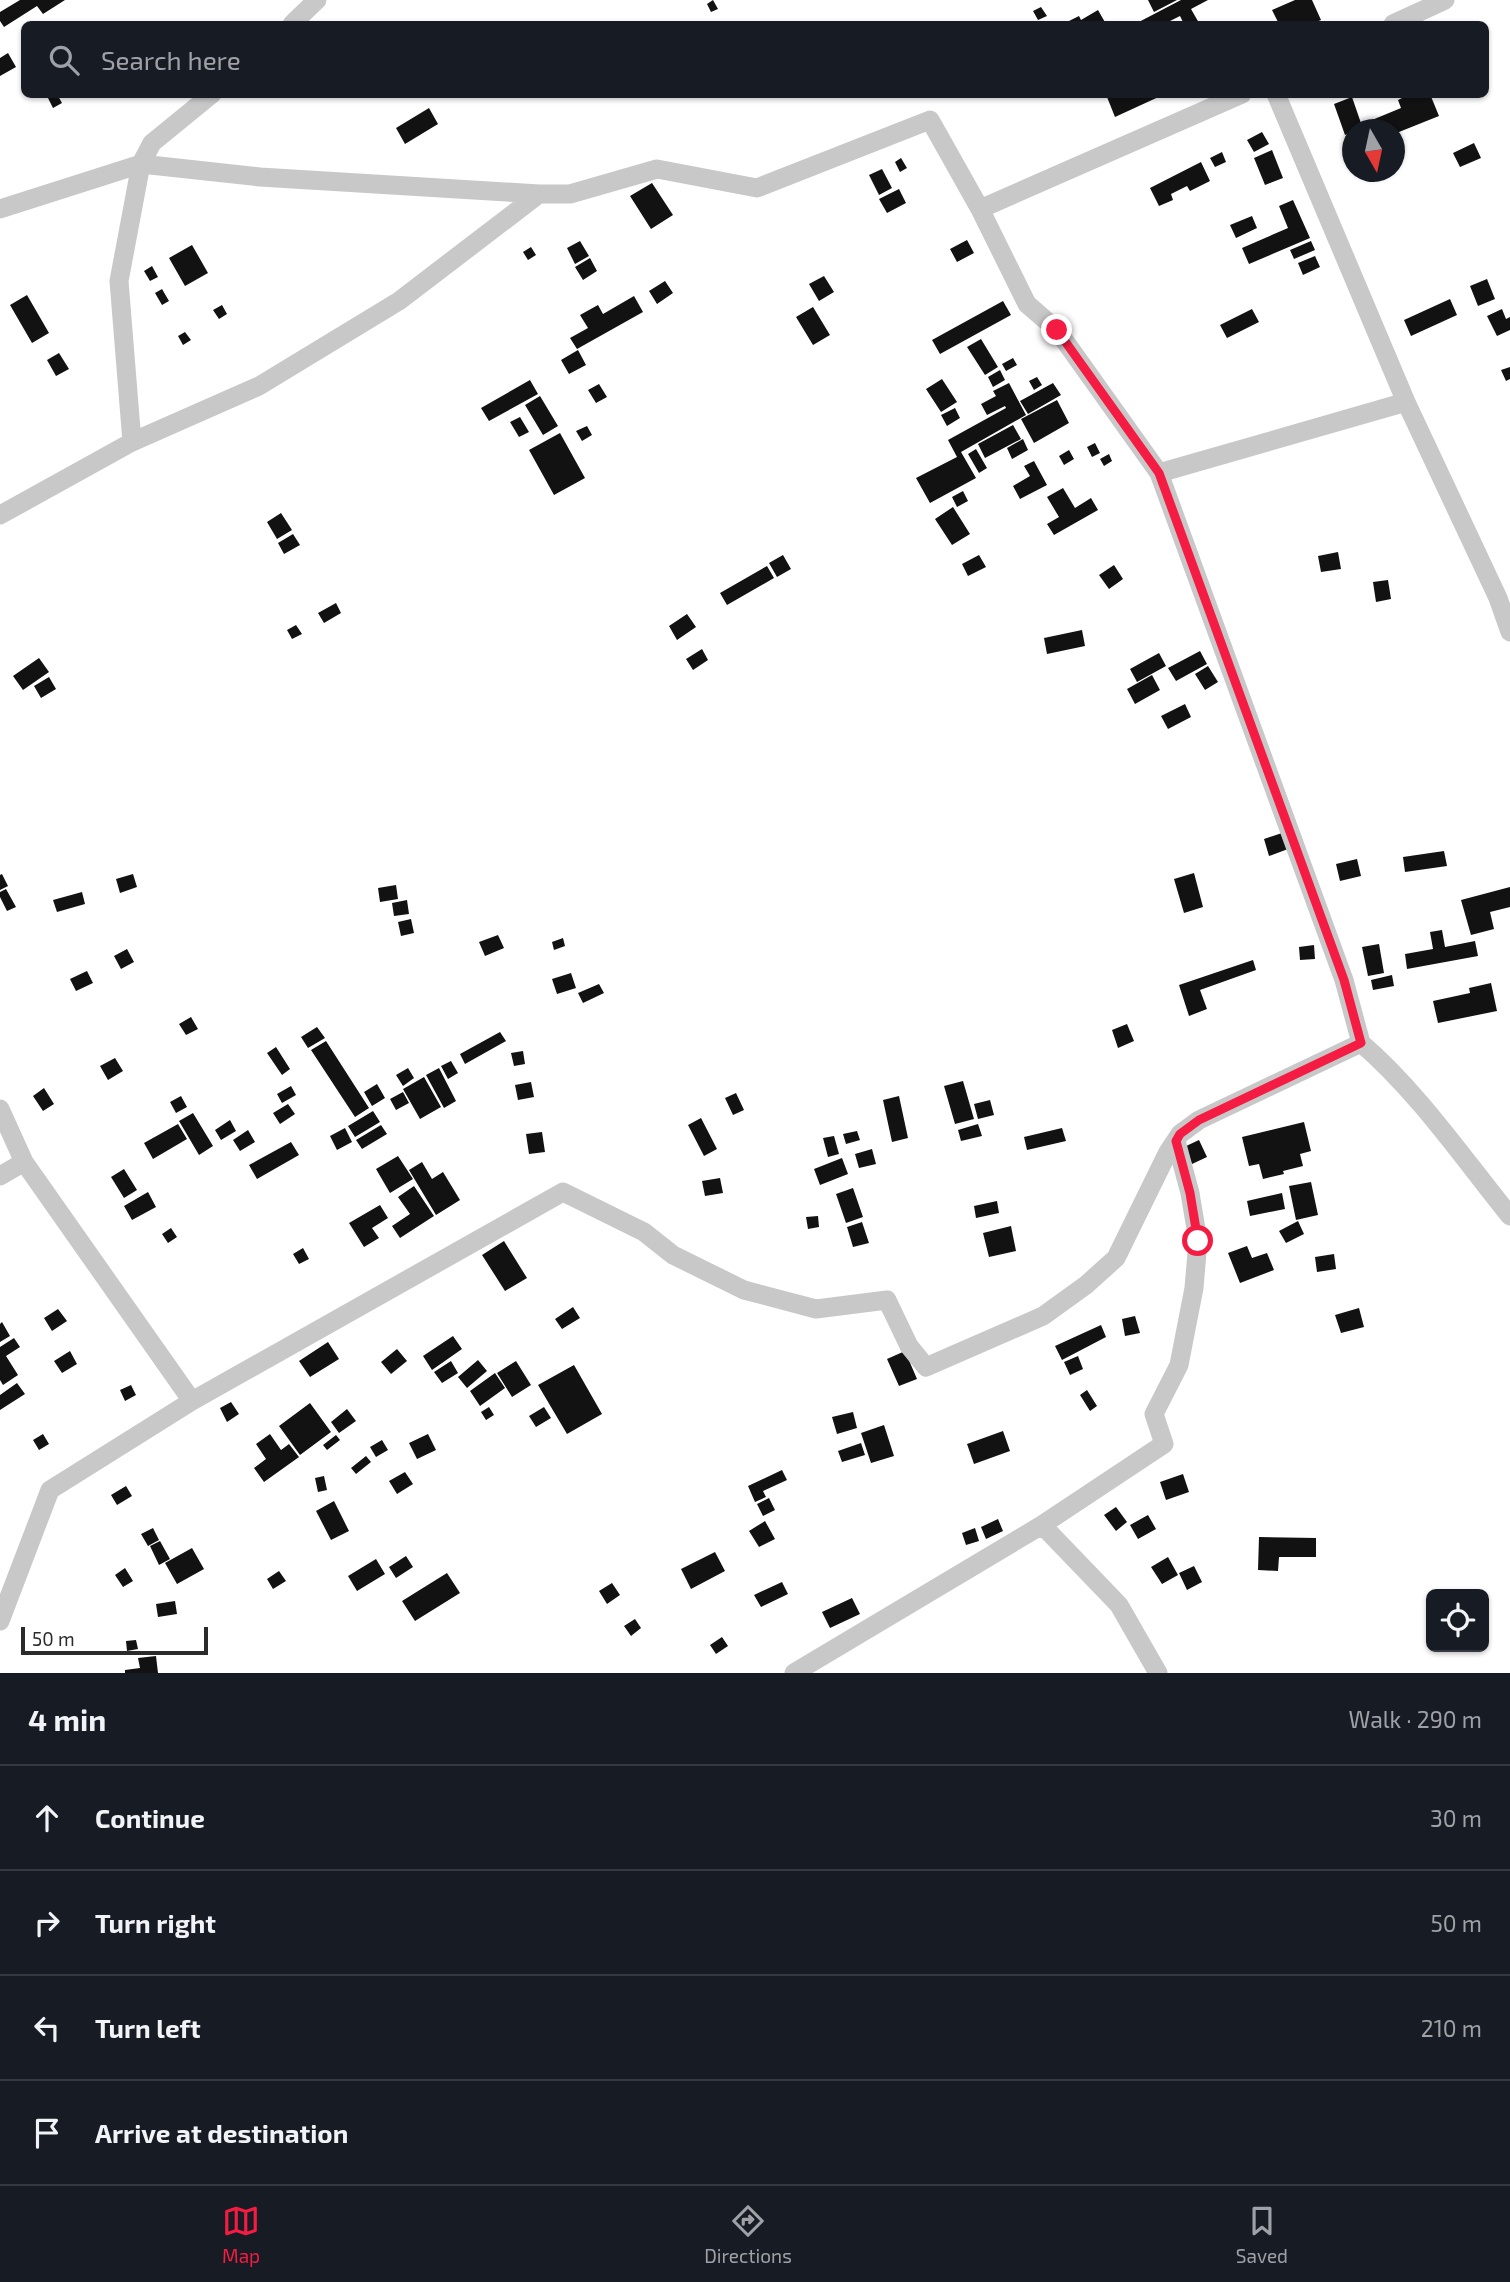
<!DOCTYPE html>
<meta charset="utf-8">
<style>
body{margin:0;font-family:"Exo 2",sans-serif;background:#242831;color:#f1f3f6}
.controls{position:absolute;right:21px;bottom:21px;display:grid;overflow:hidden;border-radius:10px;box-shadow:0 2px 5px #0004}
.controls button{width:63px;height:63px;display:grid;place-items:center;padding:0;border:0;border-bottom:2px solid #363941;background:#171b24;color:#f1f3f6;font:35px sans-serif}
.compass{position:absolute;left:1342px;top:119px;width:63px;height:63px;border-radius:50%;background:#171b24;box-shadow:0 2px 5px #0004;rotate:171deg}
.scale{position:absolute;left:21px;bottom:18px;width:187px;box-sizing:border-box;padding-left:7px;border:4px solid #2b2b2b;border-top:0;font-size:19px;line-height:24px;white-space:nowrap;color:#2b2b2b;-webkit-text-stroke:5px #fff;paint-order:stroke}
.stop{position:absolute;width:21px;height:21px;margin:-16px;border:5px solid #f41c42;border-radius:50%;background:#fff}
.stop.end{background:#f41c42;border-color:#fff;box-shadow:0 2px 7px #0008}
.list{margin:0;padding:0;list-style:none}
h2{display:flex;justify-content:space-between;align-items:center;height:91px;margin:0;padding:0 28px;font-size:30px}
h2 small{font-size:23px;font-weight:400;color:#9ea1a6}
.list li{display:grid;grid-template-columns:46px 1fr auto;gap:21px;align-items:center;box-sizing:border-box;height:105px;padding:0 28px;border-top:2px solid #363941}
.list b{display:block;font-size:26px;white-space:nowrap}
.list em{font-size:23px;font-style:normal;color:#9ea1a6}
.icon{flex:none;width:38px;height:38px;fill:none;stroke:currentColor;stroke-width:2;stroke-linecap:round;stroke-linejoin:round}
.map{position:relative;flex:none;width:1510px;height:1673px;overflow:hidden}
.search{position:absolute;background:#171b24;box-shadow:0 2px 5px #0004;left:21px;right:21px;top:21px;height:77px;display:flex;align-items:center;gap:18px;box-sizing:border-box;padding:0 24px;border-radius:10px;color:#9ea1a6;font-size:26px}
.sheet{height:511px;background:#171b24}
nav{display:flex;justify-content:space-around;align-items:center;box-sizing:border-box;height:98px;border-top:2px solid #363941;background:#171b24;font-size:19px;color:#9ea1a6}
nav a{display:grid;justify-items:center;gap:4px}
nav .on{color:#f41c42}
.map>svg:first-child{display:block}
.building{fill:#121212}
.lines{fill:none;stroke-linecap:round;stroke-linejoin:round}
.minor{stroke:#c8c8c8;stroke-width:19}
.route{stroke:#f41c42;stroke-width:9}
</style>
<div class="map">
<svg width="1510" height="1673" viewBox="0 0 1510 1673">
<rect width="100%" height="100%" fill="#fff"/>
<path class="building" d="M20,0h45l-22,14 -6,-8 -33,21 -4,-6v-9z
M713,0l5,9 -7,3 -4,-8z
M1148,0h29l-23,12z
M1181,0h27l-17,9 8,14 -15,1 -4,-8 -16,8h-29z
M1295,0h17l9,20 -10,4h-32l-7,-14z
M1041,7l6,9 -9,4 -5,-9z
M1098,10l8,14h-43l16,-8 2,4z
M8,53l8,14 -16,9v-18z
M55,94h2l5,9 -9,5 -5,-10z
M1113,94h52l-50,23 -8,-20z
M1410,94h20l9,22 -45,18v-4h-17l-5,-10 29,-12 -3,-8z
M1352,97l11,32 -11,1v2l-7,3 -11,-31z
M429,108l9,16 -33,20 -9,-16z
M1262,132l7,12 -15,8 -7,-12z
M1474,143l7,15 -21,9 -7,-14z
M1272,150l11,28 -18,7 -11,-27z
M1222,152l4,10 -11,5 -5,-9z
M901,158l6,10 -7,4 -5,-10z
M1201,162l9,19 -20,10 -3,-5 -16,8 2,6 -14,6 -9,-18z
M882,169l10,19 -13,7 -10,-20z
M652,183l21,32 -22,14 -21,-33z
M899,189l7,14 -19,10 -8,-14z
M1293,200l17,38 -61,26 -7,-16 46,-20 -9,-22z
M1252,216l5,12 -21,10 -6,-13z
M967,240l7,13 -17,9 -7,-13z
M580,241l9,15 -14,8 -8,-16z
M1311,241l4,9 -21,9 -4,-9z
M192,245l16,28 -23,13 -16,-28z
M531,247l5,8 -8,5 -5,-8z
M1315,256l5,11 -17,8 -5,-12z
M590,258l7,13 -14,9 -8,-13z
M152,266l6,11 -8,4 -6,-10z
M824,276l10,16 -15,9 -10,-17z
M1487,279l8,20 -17,7 -8,-20z
M665,281l8,12 -16,11 -8,-13z
M162,289l7,12 -7,4 -7,-12z
M27,295l22,38 -17,10 -22,-38z
M634,296l9,16 -66,37 -7,-11 18,-10 -8,-13 18,-10 5,9z
M1450,299l7,16 -46,21 -7,-16z
M1003,301l8,14 -71,39 -8,-14z
M222,305l5,9 -8,5 -6,-9z
M813,307l17,28 -17,10 -17,-28z
M1252,309l7,13 -32,16 -7,-13z
M1502,309l4,10 4,-2v13l-13,6 -10,-20z
M185,332l6,8 -8,5 -5,-9z
M981,339l17,28 -13,8 -18,-28z
M578,350l8,15 -17,9 -8,-14z
M59,353l10,16 -13,7 -9,-16z
M1013,358l4,7 -11,6 -4,-7z
M1510,367v12l-4,2 -5,-11z
M1000,370l5,10 -12,7 -5,-10z
M1037,377l5,8 -8,5 -5,-9z
M942,379l15,23 -16,10 -15,-23z
M530,380l8,14 -49,27 -8,-13z
M1009,383l17,32 -65,37 15,26 -46,25 -14,-25 41,-21 -9,-17 58,-32 -1,-2 -18,9 -6,-11 15,-8 -3,-5z
M1053,383l8,12 -33,19 -8,-13z
M599,384l8,13 -11,6 -8,-13z
M540,396l18,30 -15,9 -18,-30z
M1057,400l12,23 -35,20 -13,-24z
M955,408l5,10 -13,8 -6,-11z
M520,417l9,15 -10,5 -9,-15z
M1013,425l8,14 -36,19 -7,-14z
M587,426l5,9 -10,6 -6,-10z
M560,433l25,45 -31,17 -25,-45z
M1023,439l5,11 -16,9 -5,-11z
M1095,443l5,10 -8,4 -5,-10z
M976,449l11,19 -8,5 -11,-19z
M1069,450l5,9 -10,6 -5,-9z
M1109,454l3,7 -8,5 -4,-7z
M1034,461l13,24 -27,14 -7,-13 17,-10 -6,-10z
M1063,488l12,20 16,-10 7,12 -44,25 -7,-11 12,-7 -12,-20z
M963,491l5,10 -11,6 -5,-10z
M953,507l17,27 -18,11 -17,-26z
M281,513l11,17 -15,9 -10,-17z
M293,534l7,11 -16,9 -6,-11z
M1338,552l3,17 -20,3 -3,-16z
M783,555l8,14 -14,8 -8,-14z
M979,555l7,12 -18,9 -6,-12z
M1114,565l9,14 -14,10 -10,-14z
M767,566l7,12 -47,27 -7,-12z
M1388,580l3,19 -15,3 -3,-20z
M336,603l5,10 -17,10 -6,-10z
M687,614l9,13 -19,13 -8,-14z
M296,625l6,9 -10,5 -5,-9z
M1082,630l3,16 -38,8 -3,-16z
M702,649l6,11 -15,10 -7,-11z
M1200,651l7,13 -31,17 -8,-13z
M1159,653l7,13 -29,16 -7,-13z
M39,658l10,14 -26,18 -10,-14z
M1208,666l10,16 -13,8 -10,-16z
M1152,675l8,15 -25,14 -8,-15z
M49,677l7,12 -15,9 -7,-12z
M1185,704l6,13 -23,12 -7,-13z
M1282,833l6,16 -19,7 -5,-17z
M1444,851l3,15 -42,6 -2,-15z
M1357,859l4,17 -21,5 -4,-17z
M1194,873l9,34 -19,6 -10,-34z
M2,874l6,12 -8,4v-15z
M133,874l4,13 -17,6 -4,-14z
M396,885l2,14 -18,3 -2,-14z
M1510,887v20l-20,5 4,17 -23,6 -10,-35z
M6,889l10,18 -9,4 -7,-14v-5z
M82,892l3,12 -28,8 -4,-12z
M407,900l2,14 -15,2 -2,-13z
M411,919l3,14 -13,3 -3,-14z
M1442,930l3,17 30,-6 3,15 -71,13 -2,-15 28,-5 -3,-17z
M498,935l6,13 -19,8 -6,-14z
M563,938l2,8 -11,4 -2,-8z
M1379,944l5,29 -16,3 -6,-29z
M1314,945l1,14 -15,1 -1,-13z
M127,949l7,13 -13,7 -7,-13z
M1253,960l3,10 -56,20 7,19 -18,7 -10,-31z
M87,971l6,12 -17,8 -6,-12z
M571,973l5,15 -19,6 -5,-15z
M1392,975l2,11 -21,4 -2,-10z
M1491,983l6,28 -59,12 -5,-22 37,-8 -1,-5z
M599,984l5,9 -21,10 -5,-10z
M191,1017l7,12 -12,6 -7,-11z
M1127,1024l7,17 -16,7 -6,-18z
M317,1027l8,11 -17,10 -7,-11z
M500,1032l6,9 -41,23 -5,-10z
M326,1041l43,67 -14,9 -44,-67z
M276,1047l14,22 -8,6 -15,-22z
M523,1051l2,13 -11,2 -3,-13z
M115,1058l8,13 -15,9 -8,-14z
M451,1061l7,12 -10,6 -7,-13z
M408,1068l6,10 -11,8 -7,-11z
M439,1068l17,33 -12,7 -18,-33z
M424,1077l17,30 -21,12 -17,-30z
M963,1081l11,38 -19,5 -11,-38z
M531,1082l3,15 -16,3 -3,-15z
M377,1084l8,14 -13,8 -8,-14z
M291,1086l5,9 -14,8 -5,-9z
M44,1088l10,16 -11,7 -10,-15z
M403,1092l6,11 -13,7 -6,-11z
M736,1093l8,17 -11,5 -8,-17z
M181,1096l6,11 -11,6 -6,-11z
M899,1096l9,42 -16,4 -9,-42z
M990,1100l4,15 -16,4 -4,-15z
M288,1104l7,10 -15,10 -7,-11z
M373,1111l7,11 -25,15 -7,-11z
M193,1113l20,33 -14,9 -20,-34z
M701,1118l16,31 -13,7 -16,-31z
M230,1120l6,11 -15,9 -6,-10z
M1304,1122l7,29 -11,3 3,12 -20,5 1,3 -21,5 -4,-15 -10,2 -7,-29z
M178,1124l9,15 -34,20 -9,-16z
M978,1124l4,12 -21,5 -3,-11z
M381,1125l6,9 -25,15 -6,-9z
M345,1128l7,14 -15,8 -7,-14z
M1062,1128l4,13 -39,9 -3,-13z
M248,1130l7,12 -15,9 -7,-11z
M857,1131l3,9 -14,4 -3,-10z
M542,1132l3,20 -16,2 -3,-20z
M834,1136l5,18 -11,3 -5,-19z
M1199,1140l8,17 -15,7 -8,-17z
M291,1142l8,13 -42,24 -8,-14z
M872,1149l4,15 -17,4 -4,-14z
M398,1156l15,23 -23,14 -14,-24z
M842,1158l6,16 -28,11 -6,-16z
M422,1162l10,17 11,-7 17,28 -24,15 -27,-45z
M124,1169l13,21 -13,8 -13,-21z
M720,1178l3,15 -18,3 -3,-15z
M1311,1182l7,33 -22,5 -7,-34z
M414,1186l20,30 -34,22 -8,-12 18,-12 -12,-17z
M853,1188l10,29 -17,6 -10,-29z
M148,1192l8,15 -24,13 -8,-14z
M1282,1193l3,16 -35,7 -3,-15z
M997,1201l2,12 -23,5 -2,-12z
M380,1205l8,13 -16,10 7,10 -15,9 -15,-24z
M818,1216l1,11 -11,2 -2,-12z
M1298,1221l6,13 -18,9 -7,-12z
M862,1222l7,21 -16,4 -6,-20z
M1011,1226l5,25 -27,6 -6,-24z
M171,1228l6,9 -9,6 -6,-9z
M504,1241l23,37 -22,13 -23,-36z
M1247,1246l5,12 15,-5 7,17 -34,13 -12,-30z
M303,1248l6,11 -10,5 -6,-10z
M1334,1254l2,15 -19,3 -2,-15z
M573,1307l7,11 -18,11 -7,-10z
M1359,1308l5,19 -23,6 -6,-18z
M58,1309l9,12 -15,10 -8,-13z
M1135,1316l5,17 -15,3 -3,-17z
M2,1322l8,14 -10,6v-18z
M1101,1325l5,12 -44,23 -7,-14z
M453,1336l9,13 -30,21 -9,-14z
M14,1338l6,9 -14,9 12,19 -15,10 -3,-5v-33z
M328,1342l11,17 -29,18 -11,-16z
M397,1349l10,12 -16,13 -10,-12z
M70,1351l7,13 -15,9 -8,-12z
M905,1351l12,28 -18,7 -12,-27z
M1078,1356l5,13 -13,6 -6,-13z
M478,1360l9,11 -20,17 -9,-11z
M451,1361l7,12 -16,10 -8,-11z
M516,1361l15,24 -19,12 -15,-24z
M574,1365l28,49 -35,20 -29,-49z
M495,1373l10,15 -25,18 -10,-15z
M17,1383l8,11 -25,16v-15z
M131,1385l5,10 -11,6 -5,-11z
M1087,1390l10,16 -7,5 -10,-16z
M231,1402l8,12 -12,8 -7,-14z
M310,1403l21,29 -31,23 -21,-29z
M489,1407l5,8 -8,5 -5,-8z
M544,1407l7,11 -15,9 -7,-11z
M347,1409l9,12 -17,12 -8,-11z
M853,1412l4,16 -20,6 -5,-17z
M884,1425l10,31 -23,7 -10,-30z
M1003,1431l7,20 -36,13 -7,-20z
M43,1434l6,10 -10,6 -6,-10z
M270,1434l11,16 8,-6 10,13 -35,25 -10,-14 12,-9 -10,-15z
M428,1434l8,16 -19,9 -8,-16z
M336,1435l4,5 -13,10 -4,-5z
M382,1440l6,10 -12,7 -6,-10z
M861,1443l4,12 -23,7 -4,-11z
M366,1456l5,6 -15,12 -5,-6z
M782,1470l5,10 -24,11 3,6 -11,5 -7,-16z
M405,1472l8,12 -16,10 -8,-13z
M1183,1474l6,18 -23,8 -6,-18z
M324,1476l3,14 -9,2 -3,-14z
M126,1486l6,10 -15,9 -6,-10z
M769,1498l6,12 -12,6 -6,-12z
M334,1501l15,30 -18,9 -15,-29z
M1116,1507l11,15 -11,9 -12,-16z
M1148,1515l8,14 -18,10 -8,-14z
M998,1519l5,12 -17,8 -5,-12z
M765,1521l10,18 -16,8 -10,-16z
M153,1528l6,12 -11,6 -7,-12z
M975,1528l4,13 -13,4 -4,-12z
M1259,1537l57,1v19h-37l-1,14 -20,-1z
M160,1541l10,18 -11,6 -9,-19z
M192,1548l12,21 -27,15 -12,-21z
M715,1552l10,19 -34,18 -10,-20z
M406,1556l7,11 -17,11 -7,-11z
M1168,1557l10,18 -16,9 -11,-17z
M376,1559l9,15 -28,17 -9,-15z
M1194,1566l8,16 -15,8 -8,-17z
M125,1568l8,13 -10,6 -8,-12z
M279,1571l7,10 -13,8 -6,-10z
M447,1573l13,20 -45,28 -13,-20z
M782,1582l6,12 -27,13 -7,-12z
M612,1583l8,12 -13,9 -8,-13z
M852,1598l8,16 -30,14 -8,-16z
M175,1601l2,13 -19,3 -2,-13z
M635,1619l6,9 -10,8 -7,-10z
M722,1637l6,9 -12,8 -6,-9z
M136,1640l2,9 -11,2 -1,-10z
M156,1656l2,17h-33v-3l15,-2 -2,-10z"/>
<g class="lines">
<path class="minor" d="M292,24l25,-24
M1393,24l52,-24
M1276,94l130,308
M0,209l141,-45 119,13 279,17h31l87,-25 100,19 173,-68 50,89 262,-115
M980,209l47,95 30,26 102,143 247,-71 92,196 12,34
M132,442l-13,-161 22,-117 11,-21 60,-49
M0,515l132,-73 127,-56 140,-85 140,-107
M1361,1043c57,49 102,115 149,173
M0,1109l24,53 168,239
M0,1176l24,-14
M1042,1525l77,80 39,68
M0,1621l50,-131 142,-89 371,-209 81,40 29,23 71,35 72,19 71,-9 22,46 17,21 117,-51 43,-31 30,-27 52,-106 12,-18 19,-14 162,-77 -17,-63 -185,-507
M794,1673l248,-148 122,-81 -10,-30 25,-49 15,-77 4,-47 -8,-48 -14,-52"/>
</g>
<g class="lines">
<path class="route" d="M1057,330l102,143 185,507 17,63 -162,77 -19,14 -4,7 14,52 8,48"/>
</g>
</svg>
<div class="controls">
<button><svg class="icon" aria-label="locate" viewBox="0 0 24 24"><circle cx="12" cy="12" r="6"/><path d="M12 2v4M12 18v4M2 12h4M18 12h4"/></svg></button>
</div>
<svg class="compass" viewBox="-18 -18 36 36"><path d="M0-13l5 13h-10z" fill="#e53935"/><path d="M0 13l5-13h-10z" fill="#9ea1a6"/></svg>
<div class="scale">50 m</div>
<div class="stop" style="left:1198px;top:1241px"></div>
<div class="stop end" style="left:1057px;top:330px"></div>
<div class="search"><svg class="icon" aria-label="search" viewBox="0 0 24 24"><circle cx="10" cy="10" r="6"/><path d="M15 15l6 6"/></svg>Search here</div>
</div>
<section class="sheet">
<h2>4 min<small>Walk · 290 m</small></h2>
<ul class="list">
<li><svg class="icon" aria-label="ahead" viewBox="0 0 24 24"><path d="M12 20V5M6 11l6-6 6 6"/></svg><div><b>Continue</b></div><em>30 m</em></li>
<li><svg class="icon" aria-label="right" viewBox="0 0 24 24"><path d="M7 20v-9h11M14 6l5 5-5 5"/></svg><div><b>Turn right</b></div><em>50 m</em></li>
<li><svg class="icon" aria-label="left" viewBox="0 0 24 24"><path d="M17 20v-9H6M10 6l-5 5 5 5"/></svg><div><b>Turn left</b></div><em>210 m</em></li>
<li><svg class="icon" aria-label="arrive" viewBox="0 0 24 24"><path d="M6 21V4h12l-3 4 3 4H6"/></svg><div><b>Arrive at destination</b></div></li>
</ul>
</section>
<nav>
<a class="on"><svg class="icon" aria-label="map" viewBox="0 0 24 24"><path d="M3 6l6-2 6 2 6-2v14l-6 2-6-2-6 2zM9 4v14M15 6v14"/></svg>Map</a>
<a><svg class="icon" aria-label="directions" viewBox="0 0 24 24"><path d="M12 3l9 9-9 9-9-9zM9 14v-3h6M13 9l2 2-2 2"/></svg>Directions</a>
<a><svg class="icon" aria-label="saved" viewBox="0 0 24 24"><path d="M7 4h10v16l-5-4-5 4z"/></svg>Saved</a>
</nav>
